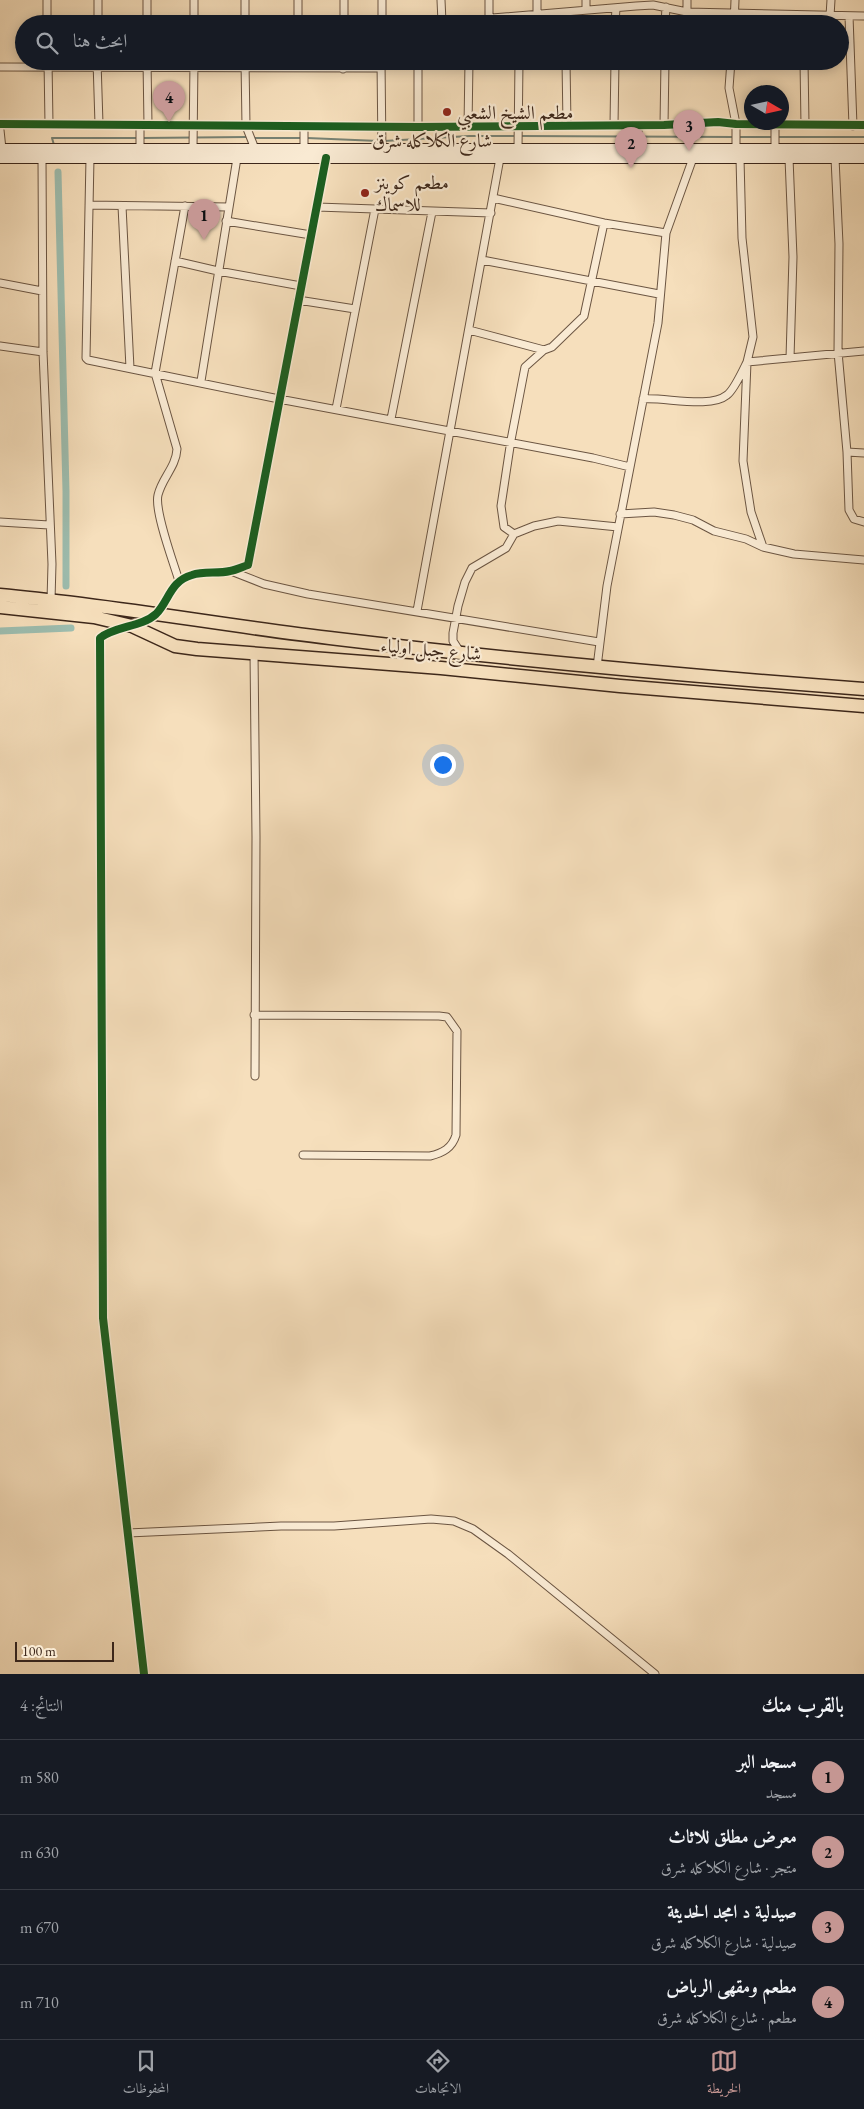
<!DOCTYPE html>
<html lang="ar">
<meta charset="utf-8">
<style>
body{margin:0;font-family:"EB Garamond",Amiri,serif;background:#242831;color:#f1f3f6;direction:rtl}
.compass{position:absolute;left:744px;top:85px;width:45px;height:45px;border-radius:50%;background:#171b24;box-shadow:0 2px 12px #0003;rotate:99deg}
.scale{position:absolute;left:15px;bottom:12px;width:99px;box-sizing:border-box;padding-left:5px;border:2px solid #3d271a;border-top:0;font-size:14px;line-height:18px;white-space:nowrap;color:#3d271a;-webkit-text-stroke:4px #f9ead3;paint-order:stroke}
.you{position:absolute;left:442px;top:764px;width:18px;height:18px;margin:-12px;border:4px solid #fff;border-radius:50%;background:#1a73e8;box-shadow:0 0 0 8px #1a73e833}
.badge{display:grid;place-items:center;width:32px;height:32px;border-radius:50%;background:#c59692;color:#111;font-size:16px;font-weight:700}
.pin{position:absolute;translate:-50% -41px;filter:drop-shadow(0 1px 2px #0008)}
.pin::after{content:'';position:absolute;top:26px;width:18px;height:15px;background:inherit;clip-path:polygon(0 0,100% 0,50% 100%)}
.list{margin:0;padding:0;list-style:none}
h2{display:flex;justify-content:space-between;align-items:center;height:65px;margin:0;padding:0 20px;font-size:21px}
h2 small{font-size:16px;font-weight:400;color:#9ea1a6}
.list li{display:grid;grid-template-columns:32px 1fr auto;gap:15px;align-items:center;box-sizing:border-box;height:75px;padding:0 20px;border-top:1px solid #363941}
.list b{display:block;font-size:19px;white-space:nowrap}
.list p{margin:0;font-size:16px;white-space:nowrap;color:#9ea1a6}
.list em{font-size:16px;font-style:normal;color:#9ea1a6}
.icon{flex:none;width:28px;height:28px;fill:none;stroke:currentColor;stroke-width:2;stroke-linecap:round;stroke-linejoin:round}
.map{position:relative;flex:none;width:864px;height:1674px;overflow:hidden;direction:ltr}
.search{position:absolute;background:#171b24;box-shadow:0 2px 12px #0003;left:15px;right:15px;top:15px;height:55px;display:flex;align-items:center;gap:12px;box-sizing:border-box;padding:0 18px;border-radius:28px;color:#9ea1a6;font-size:19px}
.sheet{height:365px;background:#171b24}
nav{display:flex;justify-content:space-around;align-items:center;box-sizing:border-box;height:70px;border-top:1px solid #363941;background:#171b24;font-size:14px;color:#9ea1a6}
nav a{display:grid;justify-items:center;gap:2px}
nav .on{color:#c59692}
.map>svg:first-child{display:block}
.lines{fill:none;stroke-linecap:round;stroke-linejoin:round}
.stream{stroke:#778173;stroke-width:2}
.canal{stroke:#9dbdaf;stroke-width:7}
.street-casing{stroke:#6b5542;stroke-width:9}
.secondary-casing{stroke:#3d271a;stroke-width:12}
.highway-casing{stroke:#3d271a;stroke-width:15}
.street{stroke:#f9ead3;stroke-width:7}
.secondary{stroke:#f9ead3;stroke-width:10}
.highway{stroke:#f6dfbc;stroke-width:12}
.cycleway-casing{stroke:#f9ead3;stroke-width:11}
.cycleway{stroke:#1b5e20;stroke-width:8}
.poi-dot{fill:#8f2418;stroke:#f9ead3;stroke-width:2}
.labels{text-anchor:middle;stroke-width:4.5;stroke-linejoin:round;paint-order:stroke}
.poi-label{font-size:19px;fill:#3d271a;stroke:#f9ead3;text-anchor:start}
.street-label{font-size:19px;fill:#3d271a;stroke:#f9ead3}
</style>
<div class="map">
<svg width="864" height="1674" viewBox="0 0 864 1674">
<rect width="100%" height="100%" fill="#f6dfbc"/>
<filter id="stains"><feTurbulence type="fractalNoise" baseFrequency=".004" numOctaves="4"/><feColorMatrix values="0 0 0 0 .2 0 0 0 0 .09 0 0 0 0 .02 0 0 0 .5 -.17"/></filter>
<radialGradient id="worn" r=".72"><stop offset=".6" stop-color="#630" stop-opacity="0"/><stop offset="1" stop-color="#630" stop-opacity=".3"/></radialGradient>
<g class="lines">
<path class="stream" d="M521,136l213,1
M739,137h125
M142,138l105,-1
M252,138h50
M307,138l72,3
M384,141l85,-5h48
M54,145l-2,-7h85"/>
<path class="canal" d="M58,172l8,319v95
M0,631l71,-3"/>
<defs>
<path id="street" d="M47,0v24
M147,0v24
M245,0v24
M441,0l1,22
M489,0v18
M537,0v14
M586,0v10
M687,0v12
M566,12v12
M803,15v9
M830,16l1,-16
M849,16l4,110
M98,24v-24
M194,24v-24
M298,24v-24
M344,24v-24
M382,24v-24
M420,24l216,-18 17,-1 34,7 177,4
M615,24l1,-16
M665,24l1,-17
M734,24l1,-24
M48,61l1,63
M97,61l2,63
M147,61l1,64
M245,61l1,65 9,23
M381,61l1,92
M566,61l1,64
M731,61l-2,27 7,36v25
M804,61l1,64
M0,67l381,1
M343,69v-8
M0,124l418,3 246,-2 54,-3 18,2 128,1
M140,125v24
M614,125l1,-64
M638,125v23
M664,125l1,-64
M304,126v23
M418,127v-66
M468,127l1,-66
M0,130l2,19
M518,148l1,-87
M193,149l1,-88
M775,149v-24
M42,158l1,194 9,212 -1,36
M90,158l-4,200 2,2 191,39 314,59 37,9
M740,158l2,80 11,99 -6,25 -4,99 8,51 12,35
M789,158l4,99 -3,101
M835,158l4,86 -1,108 9,100 2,58 5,9 10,3
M493,198l111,25 62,10
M89,205l140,2
M122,206l8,162
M317,207l58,2
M226,221l85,14
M482,260l177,34
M175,261l43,10 83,15
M0,283l42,8
M298,300l57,9
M469,330l75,20 8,-3 32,-31 20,-93
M0,346l43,6
M201,381l36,-223
M643,399c22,-2 67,10 84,-4 7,-5 16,-25 20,-33l117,-11
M336,409l39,-200 116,4
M391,419l41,-207
M847,452l17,1
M620,514l34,-2 20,3 19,5 21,11 32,8 17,8 31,7 70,6
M0,522l49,3
M514,534l-10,-7 -3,-21 10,-66 14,-73 19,-17
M231,571l33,13 44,10 291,48
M179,581c-5,-17 -25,-70 -21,-86 4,-17 18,-28 19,-46l-22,-76 30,-167
M417,611l83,-453
M460,652l-7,-11v-8l5,-27 7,-24 7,-14 34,-20 8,-14 20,-8 24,-5 60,6
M254,653l2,184 -1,239
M597,667l10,-81 51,-263 8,-90 27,-75
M254,1015l185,1 8,1 10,14 -1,104c-4,13 -13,18 -26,21l-127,-1
M128,1533l153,-7h53l97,-7 23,2 19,8 35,25 147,120
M144,1674l-41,-356 -3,-680c15,-12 42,-11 56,-24 13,-13 14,-33 36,-39 12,-4 26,-1 38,-4 6,-1 12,-4 18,-6l78,-407"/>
<path id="secondary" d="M0,149h864
M0,158h864"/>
<path id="highway" d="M0,595c113,10 225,31 338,44 175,21 350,37 526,50
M0,607l94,10 38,9 43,20 22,3 244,19 179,18 244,20"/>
</defs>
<use href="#street" class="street-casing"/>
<use href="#secondary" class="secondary-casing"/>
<use href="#highway" class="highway-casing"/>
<use href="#street" class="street"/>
<use href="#secondary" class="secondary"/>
<use href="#highway" class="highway"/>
<defs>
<path id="cycleway" d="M0,124l418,3 246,-2 54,-3 18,2 128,1
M144,1674l-41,-356 -3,-680c15,-12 42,-11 56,-24 13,-13 14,-33 36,-39 12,-4 26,-1 38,-4 6,-1 12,-4 18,-6l78,-407"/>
</defs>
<use href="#cycleway" class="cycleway-casing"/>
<use href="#cycleway" class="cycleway"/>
</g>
<g class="poi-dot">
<circle cx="447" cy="112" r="5"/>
<circle cx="365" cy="193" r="5"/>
</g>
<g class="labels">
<g class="poi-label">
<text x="457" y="119">مطعم الشيخ الشعبي</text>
<text x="375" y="189">مطعم كوينز<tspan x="375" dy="22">للاسماك</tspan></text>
</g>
<g class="street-label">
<text x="432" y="147">شارع الكلاكله شرق</text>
<text transform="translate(431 649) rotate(5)" y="7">شارع جبل اولياء</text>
</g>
</g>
<rect width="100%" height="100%" filter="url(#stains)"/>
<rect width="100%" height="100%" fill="url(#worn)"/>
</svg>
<svg class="compass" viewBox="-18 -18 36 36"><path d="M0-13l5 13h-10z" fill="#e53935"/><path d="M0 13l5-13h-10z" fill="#9ea1a6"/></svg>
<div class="scale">100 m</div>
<div class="you"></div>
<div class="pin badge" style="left:204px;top:240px">1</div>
<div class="pin badge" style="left:631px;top:168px">2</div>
<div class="pin badge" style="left:689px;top:151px">3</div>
<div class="pin badge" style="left:169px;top:122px">4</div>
<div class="search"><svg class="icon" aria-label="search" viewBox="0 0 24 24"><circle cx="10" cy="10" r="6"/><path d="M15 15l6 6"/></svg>ابحث هنا</div>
</div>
<section class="sheet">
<h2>بالقرب منك<small>النتائج: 4</small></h2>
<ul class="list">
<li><span class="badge">1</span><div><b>مسجد البر</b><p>مسجد</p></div><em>580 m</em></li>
<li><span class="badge">2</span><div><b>معرض مطلق للاثاث</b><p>متجر · شارع الكلاكله شرق</p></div><em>630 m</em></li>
<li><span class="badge">3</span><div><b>صيدلية د امجد الحديثة</b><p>صيدلية · شارع الكلاكله شرق</p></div><em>670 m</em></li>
<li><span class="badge">4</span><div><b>مطعم ومقهى الرباض</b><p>مطعم · شارع الكلاكله شرق</p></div><em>710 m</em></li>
</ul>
</section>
<nav>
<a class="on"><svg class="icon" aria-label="map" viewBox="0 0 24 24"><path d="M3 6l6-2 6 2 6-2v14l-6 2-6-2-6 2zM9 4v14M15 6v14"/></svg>الخريطة</a>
<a><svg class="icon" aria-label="directions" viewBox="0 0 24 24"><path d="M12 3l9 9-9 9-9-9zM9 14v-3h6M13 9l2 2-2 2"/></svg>الاتجاهات</a>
<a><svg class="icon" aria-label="saved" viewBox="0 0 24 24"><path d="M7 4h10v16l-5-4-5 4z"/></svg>المحفوظات</a>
</nav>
